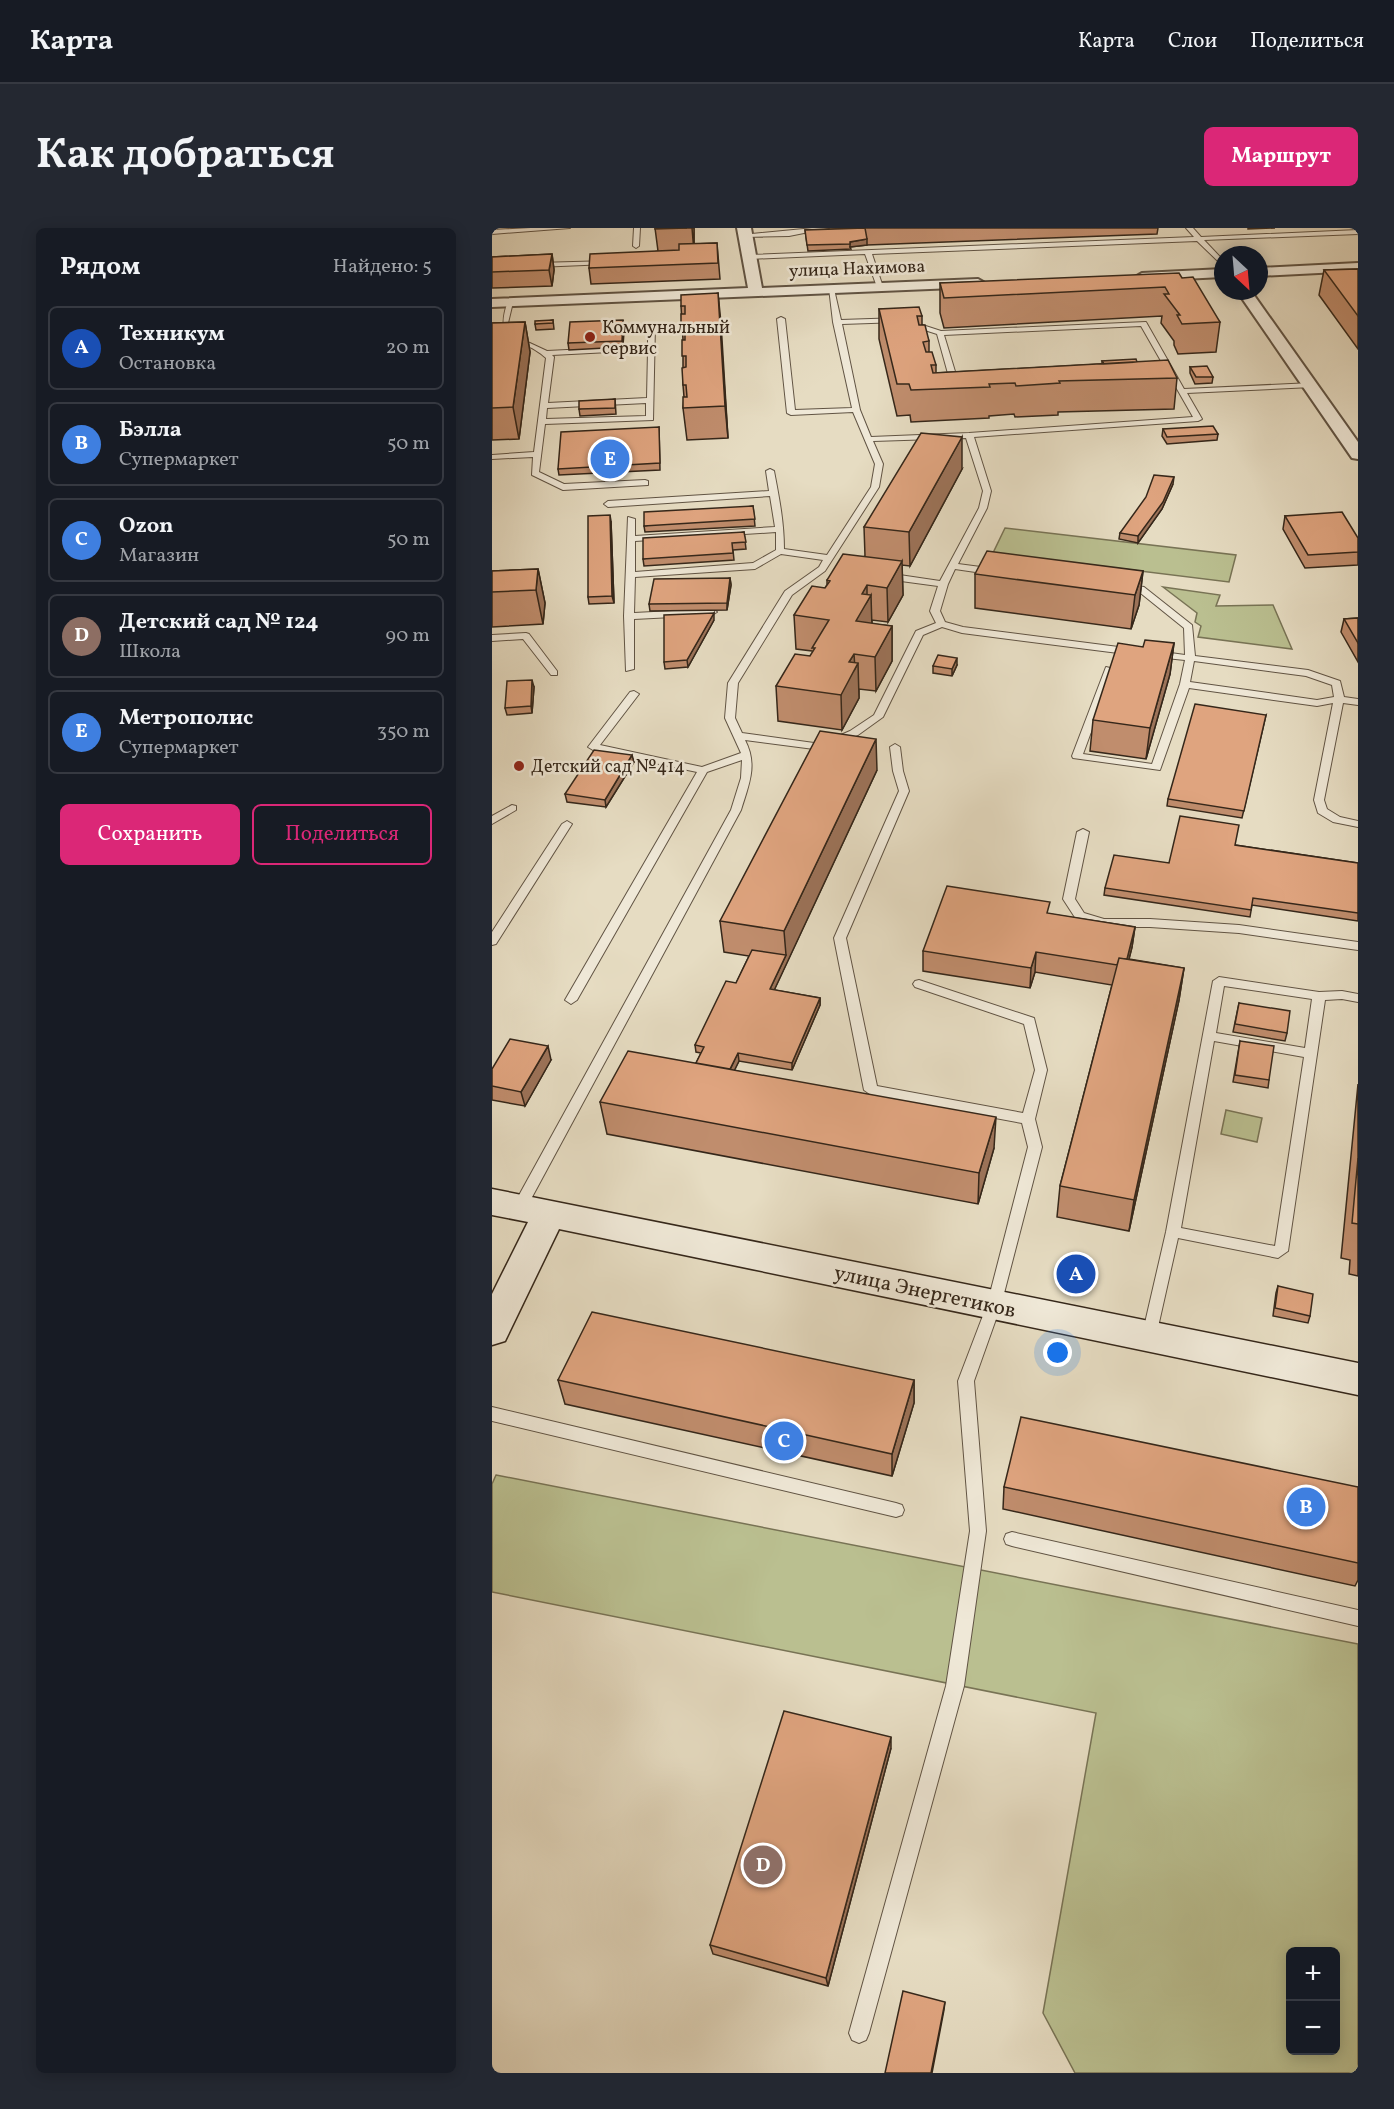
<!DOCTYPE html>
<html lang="ru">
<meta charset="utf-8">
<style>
body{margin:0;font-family:Vollkorn,serif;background:#242831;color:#f1f3f6}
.controls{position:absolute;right:18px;bottom:18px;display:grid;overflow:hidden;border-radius:9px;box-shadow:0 3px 15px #0003}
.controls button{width:54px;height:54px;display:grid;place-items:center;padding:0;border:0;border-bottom:2px solid #363941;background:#171b24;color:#f1f3f6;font:30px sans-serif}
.compass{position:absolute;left:722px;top:18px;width:54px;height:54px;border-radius:50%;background:#171b24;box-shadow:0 3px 15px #0003;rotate:154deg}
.you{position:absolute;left:566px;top:1125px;width:21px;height:21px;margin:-15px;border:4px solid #fff;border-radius:50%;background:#1a73e8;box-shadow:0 0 0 9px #1a73e833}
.badge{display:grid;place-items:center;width:39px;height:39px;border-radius:50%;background:#db2777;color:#fff;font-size:20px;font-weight:700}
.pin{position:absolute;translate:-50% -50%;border:3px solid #fff;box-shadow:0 2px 6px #0006}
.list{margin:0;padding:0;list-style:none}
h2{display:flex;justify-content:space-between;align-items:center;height:78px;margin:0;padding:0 24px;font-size:26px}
h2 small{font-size:20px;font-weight:400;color:#9ea1a6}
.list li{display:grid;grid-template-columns:39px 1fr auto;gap:18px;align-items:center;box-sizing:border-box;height:84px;margin:0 12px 12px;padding:0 12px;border:2px solid #363941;border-radius:9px}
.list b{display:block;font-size:22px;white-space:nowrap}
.list p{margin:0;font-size:20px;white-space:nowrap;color:#9ea1a6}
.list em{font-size:20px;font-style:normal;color:#9ea1a6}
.actions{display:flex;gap:12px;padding:18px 24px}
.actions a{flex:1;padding:14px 0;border:2px solid #db2777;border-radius:9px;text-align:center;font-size:21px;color:#db2777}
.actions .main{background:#db2777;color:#fff}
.map{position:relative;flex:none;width:866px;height:1845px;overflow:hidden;border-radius:9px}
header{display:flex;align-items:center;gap:36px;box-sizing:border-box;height:84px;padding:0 30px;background:#171b24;border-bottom:2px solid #363941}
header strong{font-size:28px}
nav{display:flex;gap:33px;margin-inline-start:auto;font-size:21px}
.intro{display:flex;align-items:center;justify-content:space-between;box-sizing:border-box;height:144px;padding:0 36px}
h1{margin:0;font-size:42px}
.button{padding:15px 27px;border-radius:9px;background:#db2777;color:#fff;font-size:21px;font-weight:700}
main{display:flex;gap:36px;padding:0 36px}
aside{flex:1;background:#171b24;border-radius:9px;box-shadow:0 3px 15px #0003}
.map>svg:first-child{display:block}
.green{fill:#babf90;stroke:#787355;stroke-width:1.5;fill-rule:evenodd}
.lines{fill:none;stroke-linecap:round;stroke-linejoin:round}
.lane-casing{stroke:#615444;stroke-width:2}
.street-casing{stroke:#615444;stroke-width:4}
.secondary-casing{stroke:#35271a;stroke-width:3}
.lane{fill:#efe8d7;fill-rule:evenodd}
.street{fill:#efe8d7;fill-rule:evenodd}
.secondary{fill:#efe8d7;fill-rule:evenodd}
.wall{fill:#c08d6d;stroke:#35271a;stroke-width:1.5}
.shaded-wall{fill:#9c7359;stroke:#35271a;stroke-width:1.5}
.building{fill:#dfa47f;stroke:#35271a;stroke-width:1.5}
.poi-dot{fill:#8f2418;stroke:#efe8d7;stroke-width:2}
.labels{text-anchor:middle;stroke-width:5;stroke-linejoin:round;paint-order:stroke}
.far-street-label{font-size:18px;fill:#35271a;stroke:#efe8d7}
.far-poi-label{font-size:18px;fill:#35271a;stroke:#efe8d7;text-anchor:start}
.street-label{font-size:21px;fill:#35271a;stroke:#efe8d7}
</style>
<header>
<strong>Карта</strong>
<nav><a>Карта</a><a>Слои</a><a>Поделиться</a></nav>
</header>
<div class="intro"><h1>Как добраться</h1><a class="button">Маршрут</a></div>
<main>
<aside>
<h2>Рядом<small>Найдено: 5</small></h2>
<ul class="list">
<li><span class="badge" style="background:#1a4fb4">A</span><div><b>Техникум</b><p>Остановка</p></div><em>20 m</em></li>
<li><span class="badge" style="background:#3f7fe0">B</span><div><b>Бэлла</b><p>Супермаркет</p></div><em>50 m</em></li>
<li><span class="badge" style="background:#3f7fe0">C</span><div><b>Ozon</b><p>Магазин</p></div><em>50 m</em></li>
<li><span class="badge" style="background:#8d6e63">D</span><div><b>Детский сад № 124</b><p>Школа</p></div><em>90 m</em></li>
<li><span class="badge" style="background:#3f7fe0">E</span><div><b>Метрополис</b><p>Супермаркет</p></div><em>350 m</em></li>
</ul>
<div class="actions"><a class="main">Сохранить</a><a>Поделиться</a></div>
</aside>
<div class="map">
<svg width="866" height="1845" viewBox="0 0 866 1845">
<rect width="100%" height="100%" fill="#e6dcc2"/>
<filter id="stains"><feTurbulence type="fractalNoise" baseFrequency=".00333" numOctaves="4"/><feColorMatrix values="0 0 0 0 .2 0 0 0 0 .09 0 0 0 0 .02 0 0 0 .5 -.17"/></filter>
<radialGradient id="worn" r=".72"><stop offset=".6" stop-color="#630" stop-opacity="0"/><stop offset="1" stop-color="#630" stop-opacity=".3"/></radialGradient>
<path class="green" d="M513,300l231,27 -7,27 -236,-29z
M671,359l57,8 -4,11 57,-1 19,44 -94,-12 3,-11 -6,-4 2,-9z
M734,882l36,8 -5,24 -36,-8z
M4,1247l862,169v429h-283l-32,-60 53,-300 -604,-121v-108zM798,1724h46v98h-46z"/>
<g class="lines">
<defs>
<path id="lane" d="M39,0h39l-78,6v-4z
M142,0h6l-1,18 -3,2 -3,-2z
M322,0h15l-40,8 -44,1 -3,-2z
M694,0h7l8,9 157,-7v4l-154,6 19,20v6l-26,-25 -325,13 11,33 -3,2 -3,-2 -12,-33 -116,5 -3,-2 3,-2 445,-18z
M118,33l-2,3 -71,3 -3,-2 3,-2z
M337,60l5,1 7,31 60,-2 40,13 205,-9 38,67 128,-6 4,2 -4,2 -125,6 15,26 -4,2 -224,16 17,54 -4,17 -29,56 38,5 5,3 -5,3 -41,-6 -7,15 -8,27 5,11 18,5 171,22 5,3 -5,3 -172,-22 -20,-6 -19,8 -40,82 -25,18 -25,11 -19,3 -69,-9c13,25 4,44 -4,70l-217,402h-10l-2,-4 219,-398 10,-32 1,-18 -35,12 -130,228 -6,4 -6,-4 132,-228 -104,-22 -5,-3 42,-55 4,-1 5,3 -39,51 102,22 39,-14 -16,-35 3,-35 57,-92 34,-24 4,-7 -42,-6 -26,15 -120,8 -1,36 78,-4 5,3 -5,3 -78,4v50l-8,2 -2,-55 4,-99 7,2v17l140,-9 -5,-31 -162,11 -4,-3 4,-3 161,-10 -3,-20 4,-2 4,2c5,26 10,51 10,78l43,6 44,-68 4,-23 -22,-52 -62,3 -4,-2 -10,-94 4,-2 4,2 10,91 57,-2 -19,-86zM408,94l37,12 15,54 4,2 4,-2 -16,-53 197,-9 52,91 -224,16 -98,4 -11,-27 -18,-86zM474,210l17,53 -4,17 -39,73 -54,-8 -5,3 5,3 52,7 -8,25 6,12 -20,8 -42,84 -24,16 -23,10 -13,2 -72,-10 -7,-15 3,-35 54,-88 33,-24 54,-84 4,-23 -10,-23zM284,304v18l-23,13 -118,9v-31z
M16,73l5,1 -5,21 1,7 10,8 28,13 101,-5v-19l7,-2 -2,95 -108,4 -6,48 25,12 81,-4 3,1v4l-85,5 -31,-15 1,-18 -41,2v-4l42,-3 12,-94c-24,-23 -54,-12 -38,-57zM156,122l-1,48 -99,5 6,-46 -2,-2zM154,175v13l-100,3 1,-11z
M633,356l19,3 48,38 3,31 113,14 32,11 4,16 14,2v6l-15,-2 -19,97 3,9 13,8 18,4v6l-25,-5 -15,-9 -4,-13 19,-97 -16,3 -128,-18 -29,82 -87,-12 -1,-2 34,-89 8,2 -31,85 69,10 28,-80 5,-24 -29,-3 -5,-3 5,-3 29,4 -1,-27 -46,-37 -16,-2 -2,-2zM702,433l112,15 26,9 2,12 -17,3 -127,-18z
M34,405l3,1 28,37v4h-6l-28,-36 -31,2v-6z
M403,516l5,3 3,24 6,20 -63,147 31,148 146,27 12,-43 -11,-46 -109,-37 -2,-3 2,-3 4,-1 115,38 13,52 -12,49 7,28 -41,158 -27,76 12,150 -22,155 -95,347 -3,7 -7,3 -7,-3 -3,-7 97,-347 24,-155 -12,-150 29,-76 41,-158 -6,-24 -151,-28 -7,-5 -30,-152 65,-147 -6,-20 -3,-24z
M20,577l4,1v4l-24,14v-8z
M75,593l5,3 -76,120 -4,1v-13l70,-108z
M591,601l6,3 -14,67 9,14 20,6h46l89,6 119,17v8l-119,-17 -89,-6h-46l-28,-8 -13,-20 14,-67z
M727,749l100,15 23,-1 16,3v8l-16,-3 -17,1 -37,251 -10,7 -100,-20 -22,98 -2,4 -5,2 -5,-2 -2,-4 24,-104 47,-251zM732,758l88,13 -7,49 -89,-15zM722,813l90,16 -29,189 -94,-18z
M0,1179l404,96 6,2 2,5 -2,5 -6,2 -404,-96z
M520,1304l346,78v16l-346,-80 -6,-2 -2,-5 2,-5z"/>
<path id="street" d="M245,0h14l11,60 216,-9 7,4 -7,4 -486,20v-8l256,-11z
M866,35v8l-99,5v-8z
M731,41v8l-81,4 -7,-4 7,-4z
M745,63h14l107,151v17l-6,-1z"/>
<path id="secondary" d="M0,961l866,174v32l-799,-166 -54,112 -13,4v-51l36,-72 -36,-7z"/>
</defs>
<use href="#lane" class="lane-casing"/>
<use href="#street" class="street-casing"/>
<use href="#secondary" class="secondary-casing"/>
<use href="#lane" class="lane"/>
<use href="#street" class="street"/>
<use href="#secondary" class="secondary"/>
</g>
<path class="wall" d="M163,0h39v16l23,-1 3,36 -129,5 -2,-16 69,-17z
M368,0h298l-1,6 -290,11 -17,2 1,2 -43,2 -3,-21z
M756,0h27l-27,1z
M60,26l2,16 -2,16 -60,2v-31z
M866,41v80l-39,-54 5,-25z
M690,50l38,44 -4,30 -38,2 -4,-9v-4l-13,-18 1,-7 -218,12 -4,-15v-30z
M226,65l10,145 -41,2 -4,-32 1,-11 -1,-12v-45l-2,-34z
M387,81l43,7v9l7,16v11l7,13v8l166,-9v-3l35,1 40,16 -3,31 -116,3v3l-43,2 -1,-3 -25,2v2l-78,4 -1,-7 -13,1 -18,-77z
M61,92l1,9 -18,1 -1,-6z
M33,94l5,30 -11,87 -27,1v-117z
M132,98l-1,21 -54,3 -1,-7z
M698,139l23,10 -1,6 -17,1 -5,-11z
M123,171l1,15 -36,2 -1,-7z
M167,199l1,43 -101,5 -1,-6z
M671,201l55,5 -1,6 -50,4 -5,-8z
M470,241l-52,97 -8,-1 1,30 -15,27 -16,-2v4l20,2v35l-16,30 -17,-2v9l-17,32 -64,-9 -2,-35 34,-30 3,-4 -1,-1 -16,-2 -2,-34 31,-27 2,-3v-5l38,-24 -1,-29z
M681,256l-11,25 -24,34 -19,-4 1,-6z
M261,278l2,20 -110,6 -1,-6z
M793,288l73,22v27l-53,3 -22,-39z
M119,293l3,82 -25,1 -1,-7z
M252,304l2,17 -13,1 1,10 -90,6 -1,-7z
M46,341l7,34 -2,21 -51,3v-56z
M651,343l-4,34 -8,24 -156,-21v-34z
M238,350l1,7 -4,25 -77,1 -1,-7z
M866,390v44l-17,-30 3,-13z
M222,392l-26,47 -23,2 -1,-7z
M682,415l-4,31 -24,85 -56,-8 3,-31 50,-73z
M465,437l-5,11 -19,-3v-7z
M42,459l-2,26 -25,2 -2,-7z
M774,487l-24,103 -75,-12 1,-7z
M142,534l-28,45 -39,-5 -2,-8z
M385,542l-103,220 46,8v7l-28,65 -53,-9 -5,9 260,78 -16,56 -371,-70 -7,-32 96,-39 5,-10 -5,-1 -1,-7 41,-62 13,-27 -25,-4 -4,-31z
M743,617l123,18v58l-106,-16 -2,12 -146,-22 1,-7 64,-25z
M557,686l86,13 -3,20 -3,12 55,9 -5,32 -50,231 -72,-14 3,-31 52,-201 -77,-13 -5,16 -107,-17v-20z
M747,775l48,30 -2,8 -52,-9z
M748,813l29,39 -1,8 -35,-6z
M59,832l-26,46 -33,-6v-31z
M866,856v192l-9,-2 1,-14 -9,-2z
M786,1058l32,30 -2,7 -35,-7 3,-23z
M66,1152h356v23l-22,73 -327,-72z
M512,1259h354v93l-3,6 -352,-77z
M399,1520l-63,238 -115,-32 -3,-9z"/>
<path class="shaded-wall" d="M200,0h2v24z
M375,11v6l-17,2v-5z
M60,26l2,16 -2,16 -3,-16z
M226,65l3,30 7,115 -3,-32z
M131,92l1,6 -1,21 -1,-6z
M33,94l5,30 -11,87 -6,-32z
M470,209v32l-52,97 -1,-34z
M682,249l-1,7 -11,25 -24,34v-7z
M118,287l1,6 3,82 -2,-7z
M410,333l1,34 -15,27 -1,-34z
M46,341l7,34 -2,21 -7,-34z
M651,343l-4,34 -8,24 4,-34z
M238,350l1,7 -4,25v-7z
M375,357v17l4,-7 1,34 -16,-8 6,-27z
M222,385v7l-26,47 -1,-7z
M400,398v35l-16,30 -1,-34z
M682,415l-4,31 -24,85 4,-31z
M362,426l1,15 3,-6 1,35 -17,32 -1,-35 8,-33z
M465,430v7l-5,11v-7z
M40,452l2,7 -2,26 -1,-7z
M384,511l1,31 -106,227 -1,-8 16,-34 -2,-24z
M140,527l2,7 -28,45 -1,-7z
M643,699l-3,20 -10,39 3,-20z
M544,724l-1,20 -5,16 1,-20z
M692,740l-5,32 -50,231 5,-31z
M328,770v7l-28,65v-7z
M56,818l3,14 -26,46 -4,-14z
M246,825l1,8 -18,37 -1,-7z
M504,889l-2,31 -16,56 1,-31z
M422,1152v23l-22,73v-22z
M399,1509v11l-63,238 -2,-8z
M453,1774l-1,8 -12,63h-1z"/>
<path class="building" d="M163,0h32l-32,1z
M373,0l2,11 -17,3v2l-43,1 -2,-15z
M225,15l1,20 -129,5 1,-14 89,-4v-6z
M60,26l-3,16 -57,2v-15z
M866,41v47l-34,-46z
M687,45l3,5 11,-1 27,45 -38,2 -5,-9h3l-16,-21h5l-4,-7 -221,11 -4,-15z
M226,65l7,113 -42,2v-11h4l-1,-12h-3l-1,-17 4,-1v-11h-4v-16h3v-11h-4v-15h4v-8h-4v-11z
M427,79l3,9h-5l2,9h6l4,16 -6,1 3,10h6l4,13h-5l2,8 235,-13 9,18 -118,3 1,2 -44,3 -1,-3 -26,1 1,3 -79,3 -2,-6h-12l-18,-75z
M61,92v3l-18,1v-3z
M131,92l-1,21 -54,2 2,-21z
M33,94l-12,85 -21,1v-85z
M644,131l1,3 -33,2 -2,-3z
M715,138l6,11h-17l-6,-10z
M123,171v9l-36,1v-8z
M721,198l5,8 -51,3 -4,-8z
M167,199l1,36 -102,6 3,-37z
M429,205l41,4 -53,95 -45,-5z
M662,247l20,2 -11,25 -25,34 -18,-3 26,-36z
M261,278l2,13 -111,7v-14z
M850,284l16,26v14l-50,3 -23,-39z
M118,287l2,81 -24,1v-81z
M252,304l2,10 -14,1 1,10 -90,6v-21z
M495,323l156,20 -8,24 -160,-21z
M351,326l59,7 -15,27 -20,-3 -5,9 9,1 -15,26 36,5 -17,31 -21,-3 -5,8 9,1 -17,32 -65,-9 19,-32 15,2 5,-8h-3l17,-28 -35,-5 18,-29 13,2 5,-7 -3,-1z
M46,341l-2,21 -44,2v-21z
M238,350l-3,25 -78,1 5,-25z
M222,385l-27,47 -23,2v-47z
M866,390v25l-14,-24z
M653,412l29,3 -24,85 -57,-8 25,-77 25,4z
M446,427l19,3 -5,11 -19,-3z
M40,452l-1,26 -26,2 2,-27z
M703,476l71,11 -22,96 -76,-12z
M328,503l56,8 -92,192 -64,-10z
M102,522l38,5 -27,45 -40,-6z
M688,588l59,9 -4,20 123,18v50l-105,-15 -2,12 -146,-22 9,-33 55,8z
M455,658l103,16 -3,11 88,14 -8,32 -8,-1 -2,7 -81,-13 -5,16 -108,-17z
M260,722l34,5 -16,34 50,9 -28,65 -54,-10 -8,16 -34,-6 8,-16 -9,-2 31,-64 10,2z
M627,730l65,10 -50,232 -74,-14z
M747,775l51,8 -3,22 -52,-9z
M18,811l38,7 -27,46 -29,-6v-17z
M748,813l34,5 -5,34 -34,-5z
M136,823l368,66 -17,56 -379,-71z
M866,930v66l-6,-1z
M786,1058l35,8 -3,22 -35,-8z
M100,1084l322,68 -22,74 -334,-74z
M529,1189l337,70v76l-354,-76z
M292,1483l107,26 -65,241 -116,-33z
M411,1763l42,11 -14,71h-46z"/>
<g class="poi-dot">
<circle cx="98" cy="109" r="6"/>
<circle cx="27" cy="538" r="6"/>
</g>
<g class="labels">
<g class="far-street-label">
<text transform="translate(365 40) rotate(-2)" y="6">улица Нахимова</text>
</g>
<g class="far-poi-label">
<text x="110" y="105">Коммунальный<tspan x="110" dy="21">сервис</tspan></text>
<text x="39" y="544">Детский сад №414</text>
</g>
<g class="street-label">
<text transform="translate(433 1063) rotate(12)" y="7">улица Энергетиков</text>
</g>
</g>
<rect width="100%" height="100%" filter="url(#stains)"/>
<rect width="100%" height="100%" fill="url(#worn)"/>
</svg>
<div class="controls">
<button>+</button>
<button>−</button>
</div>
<svg class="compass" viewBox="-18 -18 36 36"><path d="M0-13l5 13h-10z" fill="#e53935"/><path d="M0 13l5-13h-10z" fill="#9ea1a6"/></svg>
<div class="you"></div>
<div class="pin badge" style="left:584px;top:1046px;background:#1a4fb4">A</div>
<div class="pin badge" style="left:814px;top:1279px;background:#3f7fe0">B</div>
<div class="pin badge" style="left:292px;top:1213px;background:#3f7fe0">C</div>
<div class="pin badge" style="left:271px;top:1637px;background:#8d6e63">D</div>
<div class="pin badge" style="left:118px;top:231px;background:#3f7fe0">E</div>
</div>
</main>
